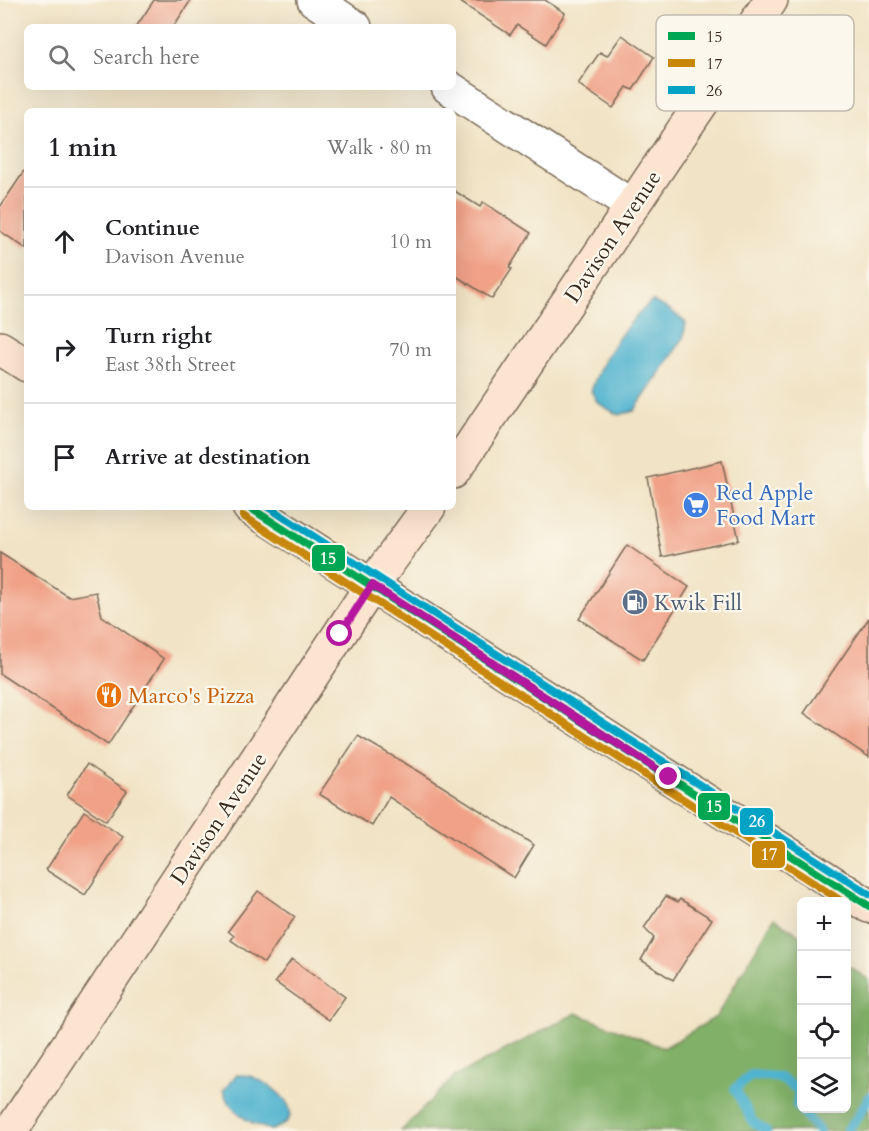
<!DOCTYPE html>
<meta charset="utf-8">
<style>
body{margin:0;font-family:Cardo,serif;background:#f6f6f6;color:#202124}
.controls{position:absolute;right:18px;bottom:18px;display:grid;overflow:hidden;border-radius:9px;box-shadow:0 6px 24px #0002}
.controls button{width:54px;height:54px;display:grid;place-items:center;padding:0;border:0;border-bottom:2px solid #e0e0e0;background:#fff;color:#202124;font:30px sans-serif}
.stop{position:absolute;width:18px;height:18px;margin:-14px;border:4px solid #b5179e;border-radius:50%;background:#fff}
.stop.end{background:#b5179e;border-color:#fff;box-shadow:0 2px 6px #0008}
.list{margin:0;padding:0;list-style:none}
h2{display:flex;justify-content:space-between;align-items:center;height:78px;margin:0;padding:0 24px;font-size:26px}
h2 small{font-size:20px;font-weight:400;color:#757577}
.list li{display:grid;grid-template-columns:39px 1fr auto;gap:18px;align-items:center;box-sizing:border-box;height:108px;padding:0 24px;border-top:2px solid #e0e0e0}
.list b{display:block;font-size:22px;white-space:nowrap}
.list p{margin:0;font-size:20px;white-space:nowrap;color:#757577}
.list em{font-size:20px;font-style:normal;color:#757577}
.icon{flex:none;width:33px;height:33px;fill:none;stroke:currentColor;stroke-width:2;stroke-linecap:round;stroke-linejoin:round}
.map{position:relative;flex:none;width:869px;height:1131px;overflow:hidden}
.search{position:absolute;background:#fff;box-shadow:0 6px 24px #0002;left:24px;top:24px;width:432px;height:66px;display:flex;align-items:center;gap:15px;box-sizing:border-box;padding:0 21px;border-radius:9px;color:#757577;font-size:22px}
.panel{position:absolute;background:#fff;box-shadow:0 6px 24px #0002;left:24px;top:108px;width:432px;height:402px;border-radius:9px}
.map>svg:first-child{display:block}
.forest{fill:#81b068;stroke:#5e6d43;stroke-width:1.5}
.water{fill:#51b4cf;stroke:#466f76;stroke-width:1.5}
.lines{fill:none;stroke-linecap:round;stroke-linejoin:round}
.stream{stroke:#51b4cf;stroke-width:10}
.building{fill:#f0a187}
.street-casing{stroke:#7b6b58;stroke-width:36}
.secondary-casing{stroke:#7b6b58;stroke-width:36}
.street{stroke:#fff;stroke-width:33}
.secondary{stroke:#fce5d0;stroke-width:33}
.bus-1-casing{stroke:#fbf7ec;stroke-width:12}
.bus-2-casing{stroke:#fbf7ec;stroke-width:12}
.bus-3-casing{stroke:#fbf7ec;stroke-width:12}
.bus-1{stroke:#00a651;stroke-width:8}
.bus-2{stroke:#c88708;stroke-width:8}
.bus-3{stroke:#03a3c5;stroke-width:8}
.route{stroke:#b5179e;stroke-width:8}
.labels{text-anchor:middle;stroke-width:4.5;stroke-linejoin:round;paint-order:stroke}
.street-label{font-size:22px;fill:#3b2a1e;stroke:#fbf7ec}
.shop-label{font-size:22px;fill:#366cbe;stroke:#fbf7ec;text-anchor:start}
.service-label{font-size:22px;fill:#4e5e75;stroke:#fbf7ec;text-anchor:start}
.food-label{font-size:22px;fill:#c56008;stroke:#fbf7ec;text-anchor:start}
.key{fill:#fbf7ec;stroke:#c1baae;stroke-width:1.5}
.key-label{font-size:16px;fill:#3b2a1e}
.line-badge{stroke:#fbf7ec;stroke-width:2}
.badge-label{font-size:16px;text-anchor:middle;font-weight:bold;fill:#fff}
</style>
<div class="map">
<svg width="869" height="1131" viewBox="0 0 869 1131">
<rect width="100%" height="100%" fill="#fbf7ec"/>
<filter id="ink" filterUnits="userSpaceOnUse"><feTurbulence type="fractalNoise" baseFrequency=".0167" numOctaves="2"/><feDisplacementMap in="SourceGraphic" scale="12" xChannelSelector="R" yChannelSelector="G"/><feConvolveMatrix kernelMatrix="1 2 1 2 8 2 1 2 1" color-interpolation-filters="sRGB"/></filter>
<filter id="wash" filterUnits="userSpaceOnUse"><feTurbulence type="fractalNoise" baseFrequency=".008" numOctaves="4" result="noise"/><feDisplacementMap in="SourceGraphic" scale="24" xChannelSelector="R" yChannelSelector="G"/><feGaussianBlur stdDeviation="1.35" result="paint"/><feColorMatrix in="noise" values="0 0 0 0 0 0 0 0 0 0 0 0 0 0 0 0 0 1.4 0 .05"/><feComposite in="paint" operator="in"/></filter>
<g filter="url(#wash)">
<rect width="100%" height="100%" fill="#f1e3c5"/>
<path class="forest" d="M774,918l27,18 1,172h44l1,-143 22,15v151h-468l53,-54 122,-64 88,35 52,-31z"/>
<path class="water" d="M652,301l18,9 16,13 -3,16 -49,72 -16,4 -20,-12 -7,-12c12,-36 33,-65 61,-90z
M236,1075c4,0 10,0 14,1 23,8 65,41 21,54 -21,-6 -41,-18 -48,-39z"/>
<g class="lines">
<path class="stream" d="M766,1131l-13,-9 -18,-33 16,-14 27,2 21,13 -2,15 22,26
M847,1131l12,-16 10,-18"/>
</g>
<g id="blocks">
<path class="building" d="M154,0h37l-18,27h-37z
M457,0h88l20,13 -19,31 -29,-19 -7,10z
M622,35l32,22 -21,33 -6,-3 -14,21 -35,-24 22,-32 7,4z
M27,167v82l-27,-18v-24z
M453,190l27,17 3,-5 48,31 -22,35 3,1 -20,30 -39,-25z
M722,461l17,79 -77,17 -14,-79z
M627,545l62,42 -46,73 -64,-41z
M0,553l69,44 27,-5 6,24 62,43 -56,86 -108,-71z
M869,618v139l-65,-44z
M358,736l62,36 114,73 -20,33 -125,-81 -17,29 -53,-32z
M87,764l40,27 -21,30 -39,-26z
M84,811l39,26 -38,58 -39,-25z
M258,891l37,26 -31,46 -33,-23 3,-4 -6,-5z
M666,896l12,6 2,-3 32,20 -39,61 -32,-20 13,-22 -10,-10z
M292,959l53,38 -16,23 -54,-38z"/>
</g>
</g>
<g filter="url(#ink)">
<use href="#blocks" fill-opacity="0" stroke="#7b6b58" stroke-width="1.5"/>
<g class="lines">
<defs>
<path id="street" d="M314,0l41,27
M448,87l184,119"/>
<path id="secondary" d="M0,348l27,17
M453,472l318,-472
M249,507l620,399
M11,1131l361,-546 57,-78"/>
</defs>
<use href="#street" class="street-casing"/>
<use href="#secondary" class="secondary-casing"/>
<use href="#street" class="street"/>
<use href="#secondary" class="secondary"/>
<defs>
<path id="bus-1" d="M249,507l620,399"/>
<path id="bus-2" d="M243,516l600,386"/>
<path id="bus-3" d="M268,507l601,387"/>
</defs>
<use href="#bus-1" class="bus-1-casing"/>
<use href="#bus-2" class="bus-2-casing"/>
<use href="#bus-3" class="bus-3-casing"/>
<use href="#bus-1" class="bus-1"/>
<use href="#bus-2" class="bus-2"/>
<use href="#bus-3" class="bus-3"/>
</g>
</g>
<g class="lines" filter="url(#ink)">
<path class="route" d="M340,634l32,-49 297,192"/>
</g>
<defs>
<symbol id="supermarket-disc" viewBox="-11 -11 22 22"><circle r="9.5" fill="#3f7fe0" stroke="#fbf7ec"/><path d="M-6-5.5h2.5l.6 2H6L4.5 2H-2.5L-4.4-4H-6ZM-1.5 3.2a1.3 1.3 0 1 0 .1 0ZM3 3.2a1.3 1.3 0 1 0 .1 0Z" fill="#fff"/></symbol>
<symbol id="fuel-disc" viewBox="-11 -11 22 22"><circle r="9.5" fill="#5c6f8a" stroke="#fbf7ec"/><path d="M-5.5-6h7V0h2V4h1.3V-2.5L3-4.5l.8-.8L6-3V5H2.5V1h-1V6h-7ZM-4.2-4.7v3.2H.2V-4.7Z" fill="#fff"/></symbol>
<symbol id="restaurant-disc" viewBox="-11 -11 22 22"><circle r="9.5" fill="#e8710a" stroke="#fbf7ec"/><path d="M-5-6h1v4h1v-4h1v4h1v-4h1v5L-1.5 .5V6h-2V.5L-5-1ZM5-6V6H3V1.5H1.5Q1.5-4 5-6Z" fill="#fff"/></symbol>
</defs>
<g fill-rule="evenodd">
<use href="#supermarket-disc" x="681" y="490" width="30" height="30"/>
<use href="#fuel-disc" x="620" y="587" width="30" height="30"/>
<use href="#restaurant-disc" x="94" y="680" width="30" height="30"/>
</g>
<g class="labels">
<g class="street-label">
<text transform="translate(612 236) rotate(-56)" y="8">Davison Avenue</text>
<text transform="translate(218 818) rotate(-56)" y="8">Davison Avenue</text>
</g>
<g class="shop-label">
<text x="716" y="500">Red Apple<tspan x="716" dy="25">Food Mart</tspan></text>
</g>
<g class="service-label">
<text x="654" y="610">Kwik Fill</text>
</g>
<g class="food-label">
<text x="128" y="703">Marco's Pizza</text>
</g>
</g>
<rect x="656" y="15" width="198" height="96" rx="9" class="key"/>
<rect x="668" y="32" width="27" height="8" fill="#00a651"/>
<rect x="668" y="59" width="27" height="8" fill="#c88708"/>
<rect x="668" y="86" width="27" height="8" fill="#03a3c5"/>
<g class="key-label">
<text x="706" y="42">15</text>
<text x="706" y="69">17</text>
<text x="706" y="96">26</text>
</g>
<g class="line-badge">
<rect x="311" y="544" width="35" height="28" rx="6" fill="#00a651"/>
<rect x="697" y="792" width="34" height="29" rx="6" fill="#00a651"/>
<rect x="739" y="807" width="35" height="29" rx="6" fill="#03a3c5"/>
<rect x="751" y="840" width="35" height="29" rx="6" fill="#c88708"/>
</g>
<g class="badge-label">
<text x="328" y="564">15</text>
<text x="714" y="812">15</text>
<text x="757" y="827">26</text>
<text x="769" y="860">17</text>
</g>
</svg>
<div class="controls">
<button>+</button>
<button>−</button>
<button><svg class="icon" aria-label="locate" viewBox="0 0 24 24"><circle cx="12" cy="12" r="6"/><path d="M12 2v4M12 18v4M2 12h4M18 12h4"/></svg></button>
<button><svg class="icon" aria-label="layers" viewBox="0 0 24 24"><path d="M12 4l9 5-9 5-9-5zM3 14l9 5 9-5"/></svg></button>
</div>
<div class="stop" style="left:340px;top:634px"></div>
<div class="stop end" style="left:669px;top:777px"></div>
<div class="search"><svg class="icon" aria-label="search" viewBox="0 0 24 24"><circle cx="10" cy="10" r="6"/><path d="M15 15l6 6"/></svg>Search here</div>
<section class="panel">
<h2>1 min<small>Walk · 80 m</small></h2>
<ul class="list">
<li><svg class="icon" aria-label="ahead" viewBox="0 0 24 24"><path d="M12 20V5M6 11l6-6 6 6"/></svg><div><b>Continue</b><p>Davison Avenue</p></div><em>10 m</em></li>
<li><svg class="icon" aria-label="right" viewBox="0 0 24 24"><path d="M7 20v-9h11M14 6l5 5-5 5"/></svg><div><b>Turn right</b><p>East 38th Street</p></div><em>70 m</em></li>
<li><svg class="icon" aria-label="arrive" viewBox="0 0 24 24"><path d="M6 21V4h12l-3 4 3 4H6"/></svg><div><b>Arrive at destination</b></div></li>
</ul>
</section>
</div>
